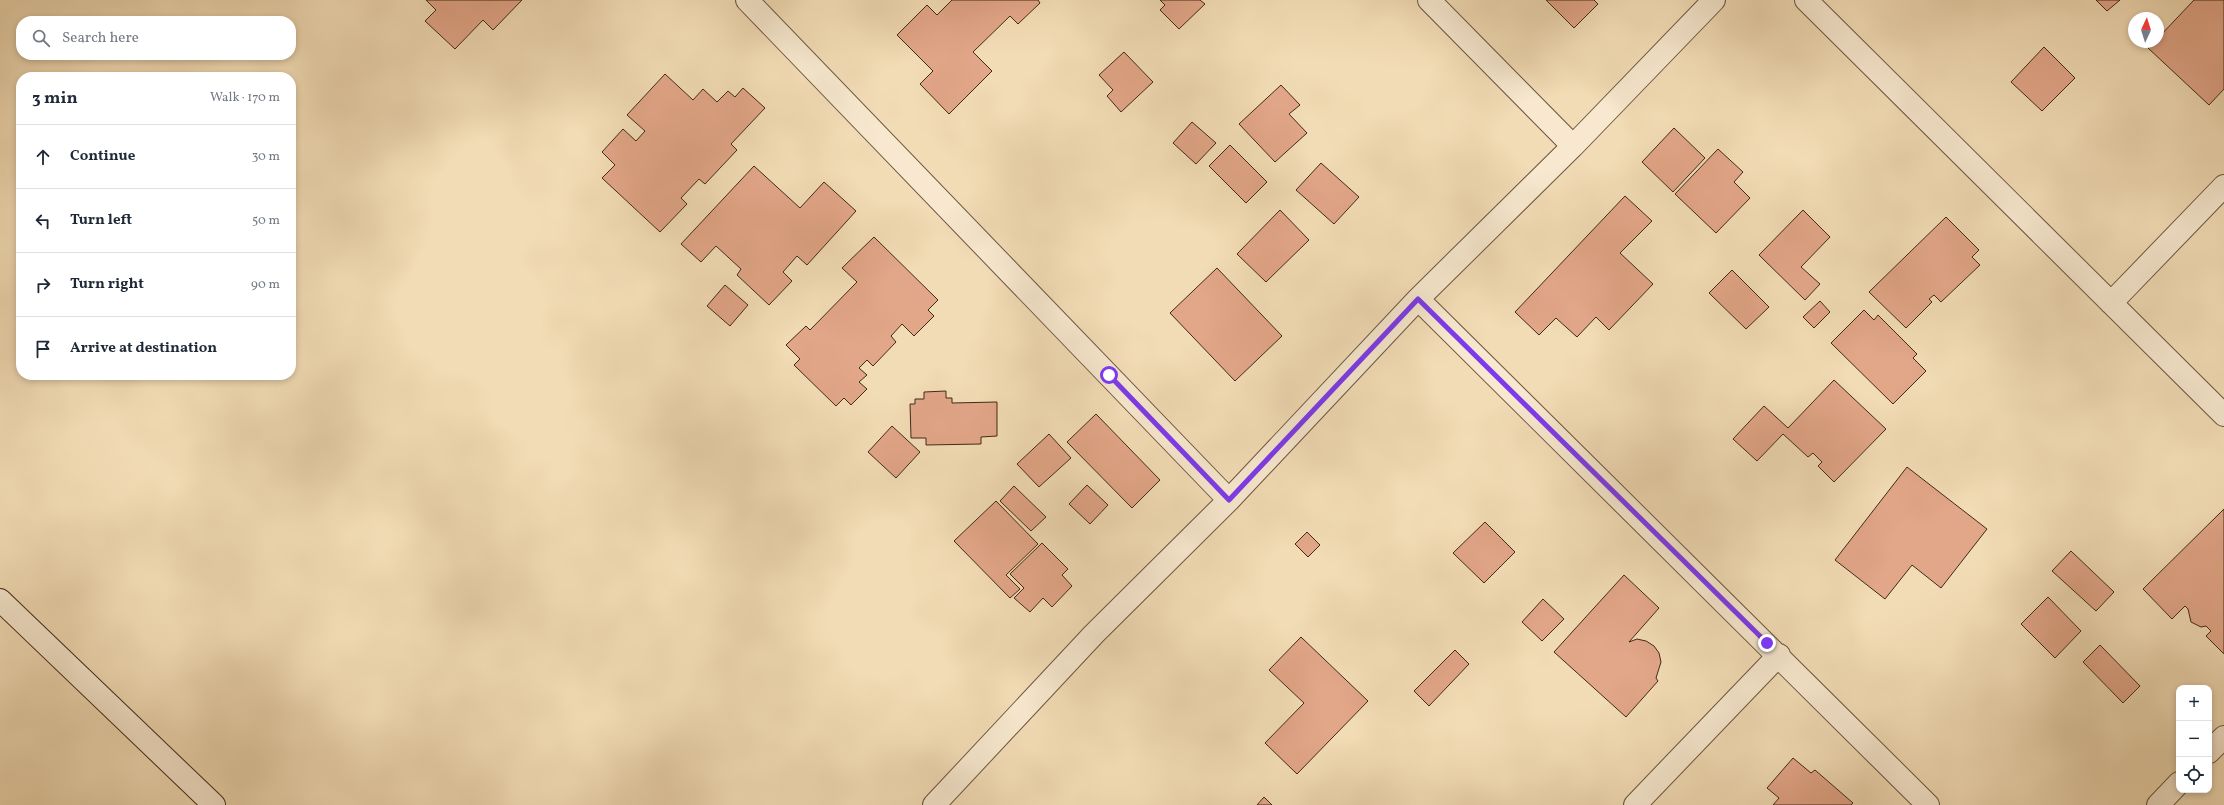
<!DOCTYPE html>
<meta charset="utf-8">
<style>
body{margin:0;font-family:Vollkorn,serif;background:#f2f2f3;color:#1f2937}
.controls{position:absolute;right:12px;bottom:12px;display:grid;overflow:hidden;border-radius:8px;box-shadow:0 2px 6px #0003}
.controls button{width:36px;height:36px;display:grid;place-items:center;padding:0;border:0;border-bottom:1px solid #e0e1e3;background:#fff;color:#1f2937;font:20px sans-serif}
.compass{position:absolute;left:2128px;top:12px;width:36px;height:36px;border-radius:50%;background:#fff;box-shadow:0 2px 6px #0003;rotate:4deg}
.stop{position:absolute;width:12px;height:12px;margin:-9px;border:3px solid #7c3aed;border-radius:50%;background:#fff}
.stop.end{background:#7c3aed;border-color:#fff;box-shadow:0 1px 4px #0008}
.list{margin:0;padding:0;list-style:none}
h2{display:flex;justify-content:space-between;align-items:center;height:52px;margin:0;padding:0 16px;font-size:17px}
h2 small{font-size:13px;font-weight:400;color:#747a83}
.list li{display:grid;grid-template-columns:26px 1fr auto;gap:12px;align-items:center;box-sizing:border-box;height:64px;padding:0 16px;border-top:1px solid #e0e1e3}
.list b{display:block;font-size:15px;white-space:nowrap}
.list em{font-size:13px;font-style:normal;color:#747a83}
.icon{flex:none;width:22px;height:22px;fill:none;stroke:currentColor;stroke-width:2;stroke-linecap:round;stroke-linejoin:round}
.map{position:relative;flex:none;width:2224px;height:805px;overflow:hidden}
.search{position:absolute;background:#fff;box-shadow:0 2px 6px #0003;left:16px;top:16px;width:280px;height:44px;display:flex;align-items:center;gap:10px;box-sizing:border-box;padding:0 14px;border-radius:16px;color:#747a83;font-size:15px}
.panel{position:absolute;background:#fff;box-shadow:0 2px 6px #0003;left:16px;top:72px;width:280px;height:308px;border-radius:16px}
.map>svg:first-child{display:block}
.building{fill:#e2a688;stroke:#412919}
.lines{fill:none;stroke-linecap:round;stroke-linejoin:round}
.street-casing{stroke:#6d5640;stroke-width:24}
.secondary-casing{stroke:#412919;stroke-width:24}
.street{stroke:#f7e8cf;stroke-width:22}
.secondary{stroke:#f7e8cf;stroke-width:22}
.route{stroke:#7c3aed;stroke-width:5}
</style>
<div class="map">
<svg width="2224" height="805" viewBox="0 0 2224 805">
<rect width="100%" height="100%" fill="#f2dcb5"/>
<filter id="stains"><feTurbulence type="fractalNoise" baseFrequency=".005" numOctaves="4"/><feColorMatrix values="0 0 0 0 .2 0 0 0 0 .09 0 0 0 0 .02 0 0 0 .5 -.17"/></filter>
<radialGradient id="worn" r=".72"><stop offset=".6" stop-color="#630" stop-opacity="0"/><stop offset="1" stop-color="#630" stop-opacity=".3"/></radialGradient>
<path class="building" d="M426,0h96l-29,30 -10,-10 -28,29 -30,-28 11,-11z
M952,0h86l2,3 -22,21 -8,-8 -37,36 19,19 -43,43 -29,-30 13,-13 -36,-36 30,-30 10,10z
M1160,0h40l5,4 -26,25 -19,-19 5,-5z
M1546,0h48l4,4 -24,24z
M2096,0h24l-13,11z
M2194,0h30v89l-15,16 -61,-57 6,-6h4v-4z
M2044,47l31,31 -33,33 -31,-29z
M1124,52l29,30 -32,30 -14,-16 6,-6 -14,-15z
M665,74l28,26 10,-11 14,13 11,-11 7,6 8,-9 22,20 -34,36 6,6 -32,34 -6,-5 -18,19 6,6 -27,28 -58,-54 13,-13 -13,-13 21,-23 13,12 9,-10 -18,-16z
M1281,85l19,20 -11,9 18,19 -32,29 -36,-38z
M1192,122l24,21 -20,21 -23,-21z
M1674,128l31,30 -32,34 -31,-30z
M1230,145l37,37 -21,21 -37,-37z
M1718,149l25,23 -9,10 16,16 -34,35 -41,-39z
M1321,163l38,34 -25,27 -38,-34z
M754,166l46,42 24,-26 32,29 -49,54 -10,-9 -14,16 9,9 -23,24 -32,-30 4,-6 -25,-23 -15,16 -20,-18z
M1625,196l27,25 -32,32 33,31 -44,46 -13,-13 -19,20 -21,-19 -17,17 -24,-23z
M1280,210l29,30 -43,42 -29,-28z
M1803,210l27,27 -29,30 19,17 -15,16 -46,-45z
M1946,217l33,33 -7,7 8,8 -39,37 -7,-7 -5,4 3,3 -26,26 -37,-36z
M874,237l64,63 -10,10 6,6 -20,20 -12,-12 -11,12 5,6 -23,24 -6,-6 -8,8 8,7 -8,7 8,7 -16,16 -7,-7 -8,8 -42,-41 6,-6 -14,-14 20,-19 4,4 47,-48 -15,-14z
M1217,268l65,68 -47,45 -65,-68z
M1732,270l37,37 -23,22 -37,-36z
M725,285l23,20 -18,21 -23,-20z
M1820,301l10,11 -16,16 -11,-11z
M1864,310l10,10 4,-5 39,39 -4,4 13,13 -33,33 -62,-61z
M1834,380l52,49 -52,53 -16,-16 4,-4 -9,-9 -5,4 -25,-23 -26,27 -24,-22 31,-33 24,22z
M946,391v7h6v5l45,-1v34l-16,1v7l-55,1v-7h-15l-1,-34h5v-5h9v-7z
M1096,414l64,66 -28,28 -65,-66z
M892,426l28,26 -24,26 -28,-26z
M1049,434l22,24 -32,29 -22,-23z
M1907,467l80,62 -46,59 -29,-23 -27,34 -50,-39z
M1087,485l21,20 -18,19 -21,-20z
M1014,486l32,31 -15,14 -31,-30z
M996,501l42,43 -32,31 14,14 -10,9 -56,-57z
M2224,509v145l-18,-18 5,-5 -5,-5 -5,1 -10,-5 -3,-13 -3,-3 -13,13 -29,-30z
M1485,522l30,30 -31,31 -31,-30z
M1307,532l13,13 -12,12 -13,-13z
M1042,543l26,26 -6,6 10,11 -20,21 -9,-9 -13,14 -16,-14 10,-10 -14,-14z
M2071,551l43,41 -18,19 -44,-40z
M1624,575l35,33 -30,34 8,-3 9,2 8,5 5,7 2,9 -5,16 2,3 -32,36 -72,-65z
M2048,597l33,34 -26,27 -34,-34z
M1543,599l21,20 -22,22 -20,-19z
M1301,637l67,64 -71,73 -32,-31 39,-40 -35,-33z
M2100,645l40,41 -17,17 -40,-41z
M1455,650l14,14 -40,42 -15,-15z
M1793,758l18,15 4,-3 38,33 -2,2h-78l6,-7 -12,-10z
M1264,797l8,8h-15z"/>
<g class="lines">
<defs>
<path id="street" d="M747,0l482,500
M1429,0l144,146
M1806,0l418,415
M1418,299l510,506
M2111,303l113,-117
M2209,752l15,-15
M934,805l160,-171 135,-134 189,-201 155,-153 141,-146
M1635,805l144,-150
M2158,805l21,-22"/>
<path id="secondary" d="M0,600l214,205"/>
</defs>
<use href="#street" class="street-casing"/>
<use href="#secondary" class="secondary-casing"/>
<use href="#street" class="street"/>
<use href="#secondary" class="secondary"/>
</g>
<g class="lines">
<path class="route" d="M1109,375l120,125 189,-201 349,344"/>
</g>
<rect width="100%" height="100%" filter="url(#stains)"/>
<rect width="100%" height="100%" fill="url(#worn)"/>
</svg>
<div class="controls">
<button>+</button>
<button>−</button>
<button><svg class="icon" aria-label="locate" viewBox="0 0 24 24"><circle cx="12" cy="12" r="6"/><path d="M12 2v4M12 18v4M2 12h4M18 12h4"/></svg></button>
</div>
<svg class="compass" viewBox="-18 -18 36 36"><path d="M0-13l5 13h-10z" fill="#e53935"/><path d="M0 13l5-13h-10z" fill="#747a83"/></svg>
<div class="stop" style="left:1109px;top:375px"></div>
<div class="stop end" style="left:1767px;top:643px"></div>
<div class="search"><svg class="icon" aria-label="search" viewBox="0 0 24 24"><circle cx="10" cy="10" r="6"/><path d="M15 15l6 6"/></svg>Search here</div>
<section class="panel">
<h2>3 min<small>Walk · 170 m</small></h2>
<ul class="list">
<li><svg class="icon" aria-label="ahead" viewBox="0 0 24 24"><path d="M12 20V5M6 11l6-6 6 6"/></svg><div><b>Continue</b></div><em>30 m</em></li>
<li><svg class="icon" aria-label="left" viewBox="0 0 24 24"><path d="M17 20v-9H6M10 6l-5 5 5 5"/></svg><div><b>Turn left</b></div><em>50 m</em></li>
<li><svg class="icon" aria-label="right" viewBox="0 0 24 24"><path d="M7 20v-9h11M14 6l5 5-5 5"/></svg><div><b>Turn right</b></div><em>90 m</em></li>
<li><svg class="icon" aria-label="arrive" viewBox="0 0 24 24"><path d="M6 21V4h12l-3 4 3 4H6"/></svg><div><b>Arrive at destination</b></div></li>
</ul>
</section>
</div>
